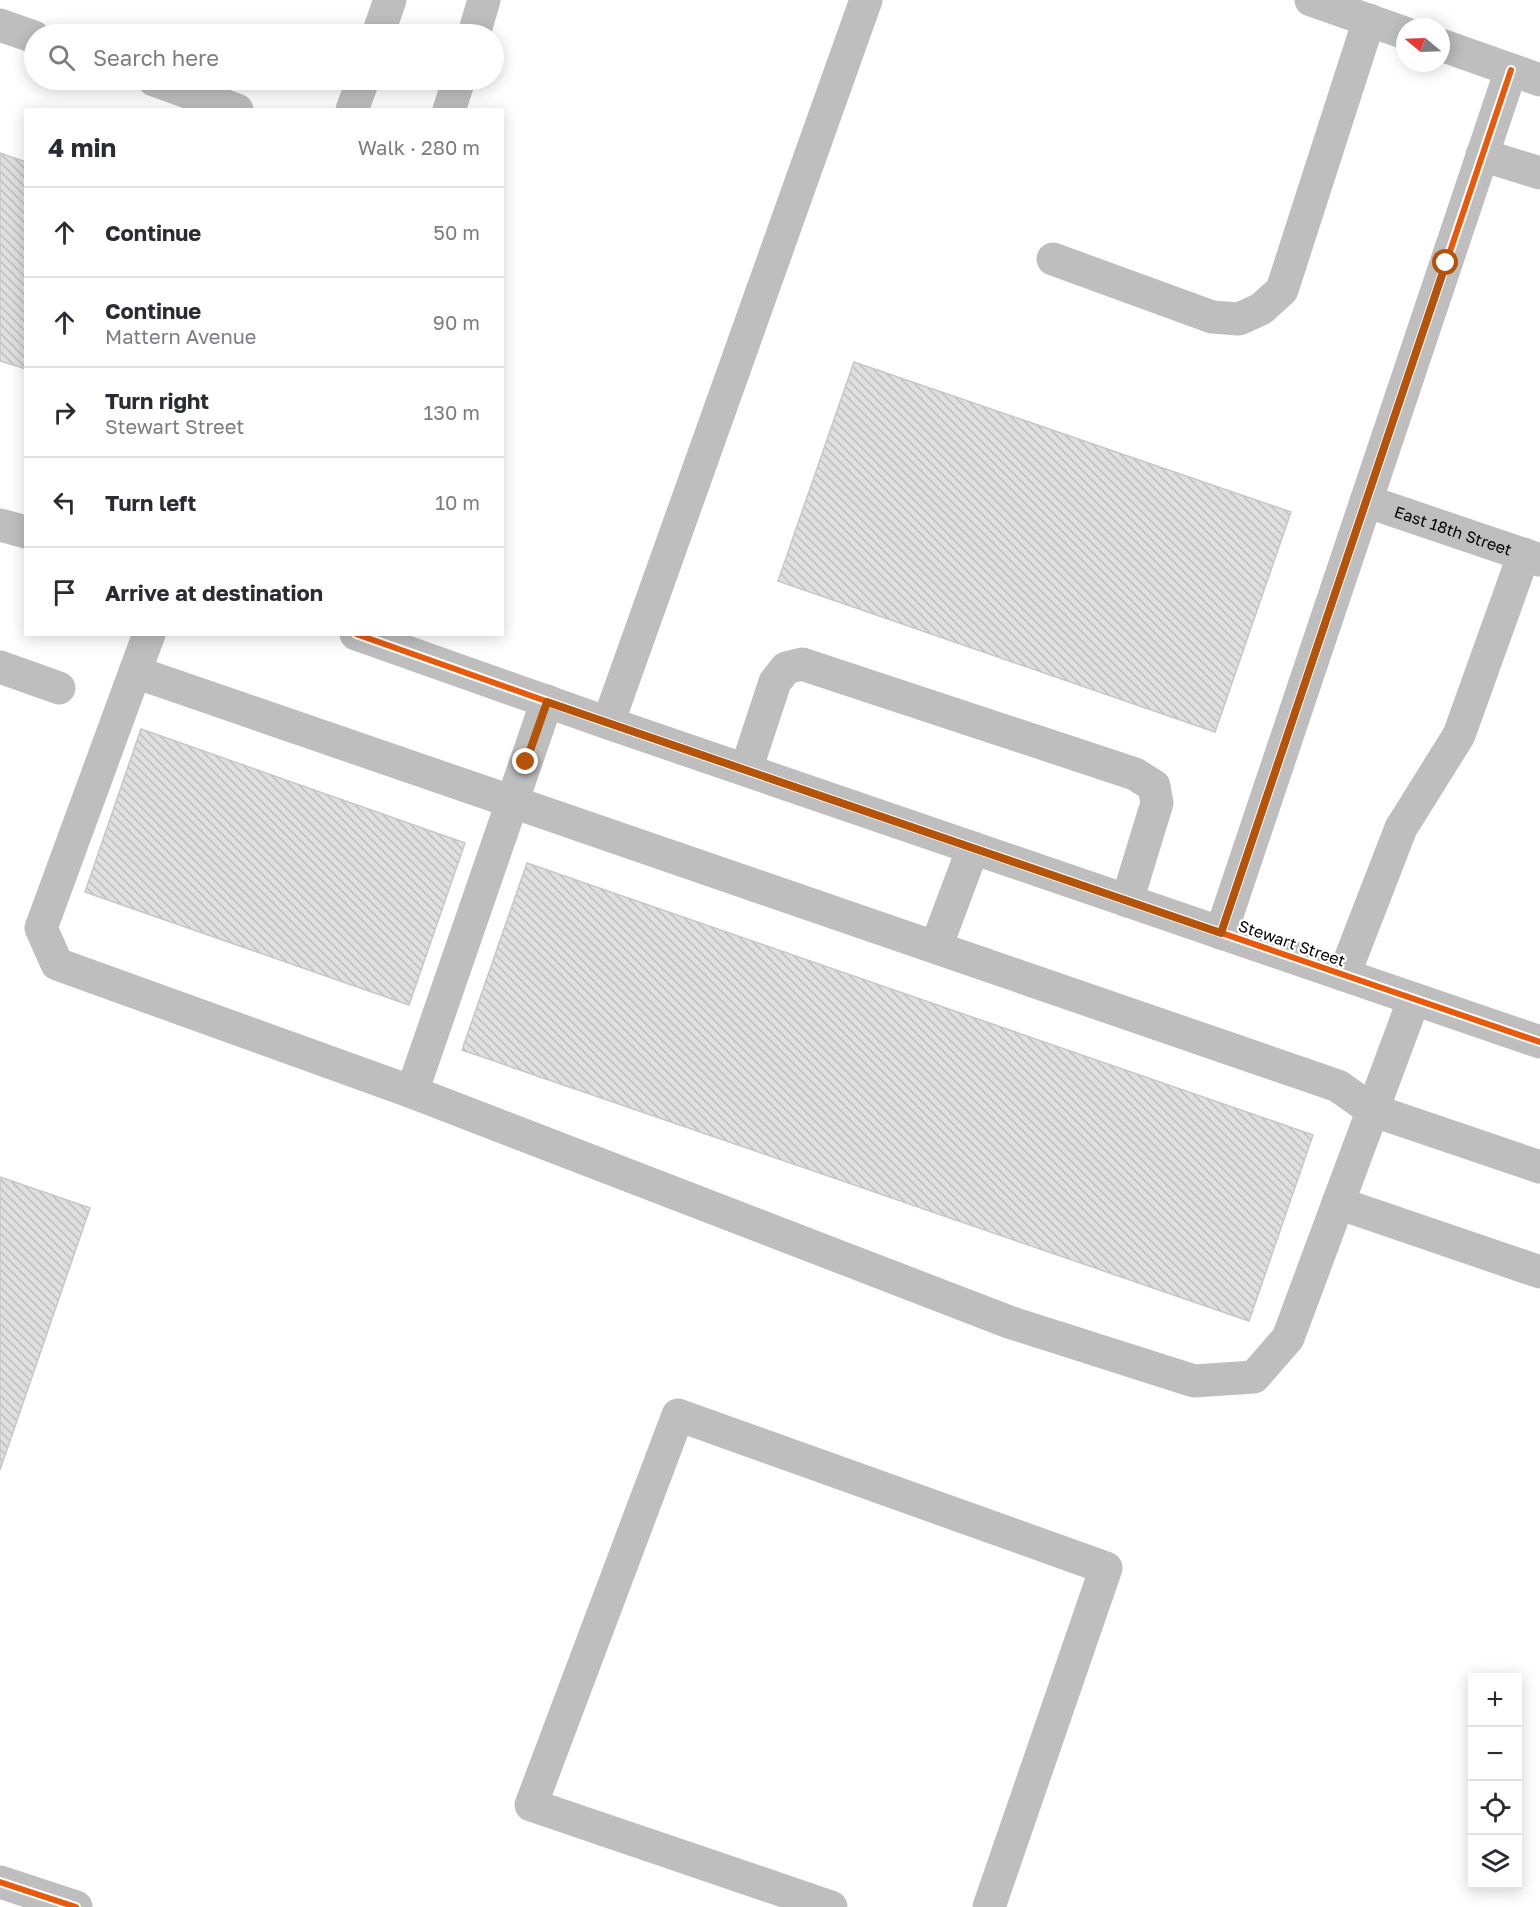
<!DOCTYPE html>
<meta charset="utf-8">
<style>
body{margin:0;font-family:"Golos Text",sans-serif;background:#f2f2f3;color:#2b2b33}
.controls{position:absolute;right:18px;bottom:18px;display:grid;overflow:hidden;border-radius:0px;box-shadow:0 3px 15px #0003}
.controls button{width:54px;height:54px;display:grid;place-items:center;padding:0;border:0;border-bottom:2px solid #e1e1e2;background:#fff;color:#2b2b33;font:30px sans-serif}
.compass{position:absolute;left:1396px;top:18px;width:54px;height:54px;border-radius:50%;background:#fff;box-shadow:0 3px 15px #0003;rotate:289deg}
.stop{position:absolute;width:18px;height:18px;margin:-14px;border:4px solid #b45309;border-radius:50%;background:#fff}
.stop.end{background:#b45309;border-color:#fff;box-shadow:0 2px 6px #0008}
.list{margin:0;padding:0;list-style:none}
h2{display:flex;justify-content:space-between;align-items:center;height:78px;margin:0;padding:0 24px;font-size:26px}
h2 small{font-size:20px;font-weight:400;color:#7c7c81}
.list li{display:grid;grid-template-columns:39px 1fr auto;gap:18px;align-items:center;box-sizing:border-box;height:90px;padding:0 24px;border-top:2px solid #e1e1e2}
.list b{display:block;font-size:22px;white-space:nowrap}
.list p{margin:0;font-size:20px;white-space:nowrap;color:#7c7c81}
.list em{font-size:20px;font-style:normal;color:#7c7c81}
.icon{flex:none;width:33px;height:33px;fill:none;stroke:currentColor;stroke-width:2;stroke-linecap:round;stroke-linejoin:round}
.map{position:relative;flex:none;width:1540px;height:1907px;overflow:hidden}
.search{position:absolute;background:#fff;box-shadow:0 3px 15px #0003;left:24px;top:24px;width:480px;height:66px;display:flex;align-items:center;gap:15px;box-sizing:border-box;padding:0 21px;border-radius:33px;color:#7c7c81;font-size:22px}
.panel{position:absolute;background:#fff;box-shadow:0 3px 15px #0003;left:24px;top:108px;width:480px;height:528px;border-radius:0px}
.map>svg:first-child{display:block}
.building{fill:url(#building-back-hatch);stroke:#c7c7c7;stroke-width:1.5}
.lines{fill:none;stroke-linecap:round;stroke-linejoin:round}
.minor{stroke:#bebebe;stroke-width:33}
.cycleway-casing{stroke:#fff;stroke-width:10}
.cycleway{stroke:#e8590c;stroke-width:6}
.route{stroke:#b45309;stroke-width:8}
.labels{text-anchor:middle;stroke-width:4.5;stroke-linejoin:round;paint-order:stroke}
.street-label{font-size:16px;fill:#000;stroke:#fff}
</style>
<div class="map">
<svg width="1540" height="1907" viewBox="0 0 1540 1907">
<defs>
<pattern id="building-back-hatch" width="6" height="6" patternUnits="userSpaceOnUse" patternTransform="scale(1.5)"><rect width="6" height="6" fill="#dfdfdf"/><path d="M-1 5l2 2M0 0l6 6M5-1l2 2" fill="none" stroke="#bebebe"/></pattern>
</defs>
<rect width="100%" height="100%" fill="#fff"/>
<path class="building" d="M0,153l26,9v207l-26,-8z
M854,362l437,150 -76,220 -437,-151z
M141,729l324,114 -56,162 -324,-113z
M527,863l786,272 -64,186 -787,-271z
M0,1177l90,31 -90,262z"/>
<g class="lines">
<g class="minor">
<path d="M1311,0l94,33"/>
<path d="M0,25l34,12"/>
<path d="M378,34l12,-34"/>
<path d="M474,34l10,-34"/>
<path d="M1441,45l99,35"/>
<path d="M154,80l83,30"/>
<path d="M352,110l11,-30"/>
<path d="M449,110l10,-30"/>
<path d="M1482,155l58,18"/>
<path d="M1053,259l159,58 27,2 22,-10 21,-19 87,-270"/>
<path id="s1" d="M1366,501l174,59"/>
<path d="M0,525l26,7"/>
<path d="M149,634l-108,294 16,36 355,128 597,230 185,59 60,-4 34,-39 126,-339"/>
<path d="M356,634l252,89 932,319"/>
<path d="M0,667l59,21"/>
<path d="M135,672l1203,414 34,24 168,57"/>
<path d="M608,723l258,-723"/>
<path d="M746,770l29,-88 11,-14 16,-4 333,110 19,12 3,17 -30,98"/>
<path d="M1221,933l290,-863"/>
<path d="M936,947l37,-99"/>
<path d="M1344,975l57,-147 58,-93 65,-181"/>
<path d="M412,1092l135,-391"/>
<path d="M1338,1203l202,69"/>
<path d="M0,1882l76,25"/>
<path d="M831,1907l-300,-102 147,-390 428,153 -117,339"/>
</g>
<defs>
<path id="cycleway" d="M356,634l252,89 932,319
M1221,933l290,-863
M0,1882l76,25"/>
</defs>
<use href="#cycleway" class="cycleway-casing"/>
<use href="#cycleway" class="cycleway"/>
</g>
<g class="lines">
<path class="route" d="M526,762l21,-60 674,231 225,-670"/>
</g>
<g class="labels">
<g class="street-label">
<text dy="6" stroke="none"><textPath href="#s1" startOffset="92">East 18th Street</textPath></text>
<text transform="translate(1292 943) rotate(19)" y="6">Stewart Street</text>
</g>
</g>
</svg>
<div class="controls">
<button>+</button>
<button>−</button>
<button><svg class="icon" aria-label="locate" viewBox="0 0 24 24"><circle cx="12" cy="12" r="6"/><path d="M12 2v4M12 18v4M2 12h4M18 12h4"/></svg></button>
<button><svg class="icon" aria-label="layers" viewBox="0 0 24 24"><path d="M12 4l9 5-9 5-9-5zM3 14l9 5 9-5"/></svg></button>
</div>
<svg class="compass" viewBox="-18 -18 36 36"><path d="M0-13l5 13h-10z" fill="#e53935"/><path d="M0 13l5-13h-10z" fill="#7c7c81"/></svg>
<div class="stop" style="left:1446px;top:263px"></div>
<div class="stop end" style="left:526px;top:762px"></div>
<div class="search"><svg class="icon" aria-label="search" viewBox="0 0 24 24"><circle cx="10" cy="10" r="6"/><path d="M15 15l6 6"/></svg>Search here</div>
<section class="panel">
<h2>4 min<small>Walk · 280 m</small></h2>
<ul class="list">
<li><svg class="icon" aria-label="ahead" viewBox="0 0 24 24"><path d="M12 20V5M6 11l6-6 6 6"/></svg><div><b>Continue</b></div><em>50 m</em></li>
<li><svg class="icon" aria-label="ahead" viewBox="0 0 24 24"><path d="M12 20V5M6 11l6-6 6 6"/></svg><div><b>Continue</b><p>Mattern Avenue</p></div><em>90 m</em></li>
<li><svg class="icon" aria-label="right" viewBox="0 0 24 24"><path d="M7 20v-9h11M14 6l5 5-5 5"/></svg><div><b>Turn right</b><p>Stewart Street</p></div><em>130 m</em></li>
<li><svg class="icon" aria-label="left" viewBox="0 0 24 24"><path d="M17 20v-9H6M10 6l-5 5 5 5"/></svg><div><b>Turn left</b></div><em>10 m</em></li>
<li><svg class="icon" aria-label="arrive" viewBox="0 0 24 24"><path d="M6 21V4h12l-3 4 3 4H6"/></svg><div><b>Arrive at destination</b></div></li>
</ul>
</section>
</div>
